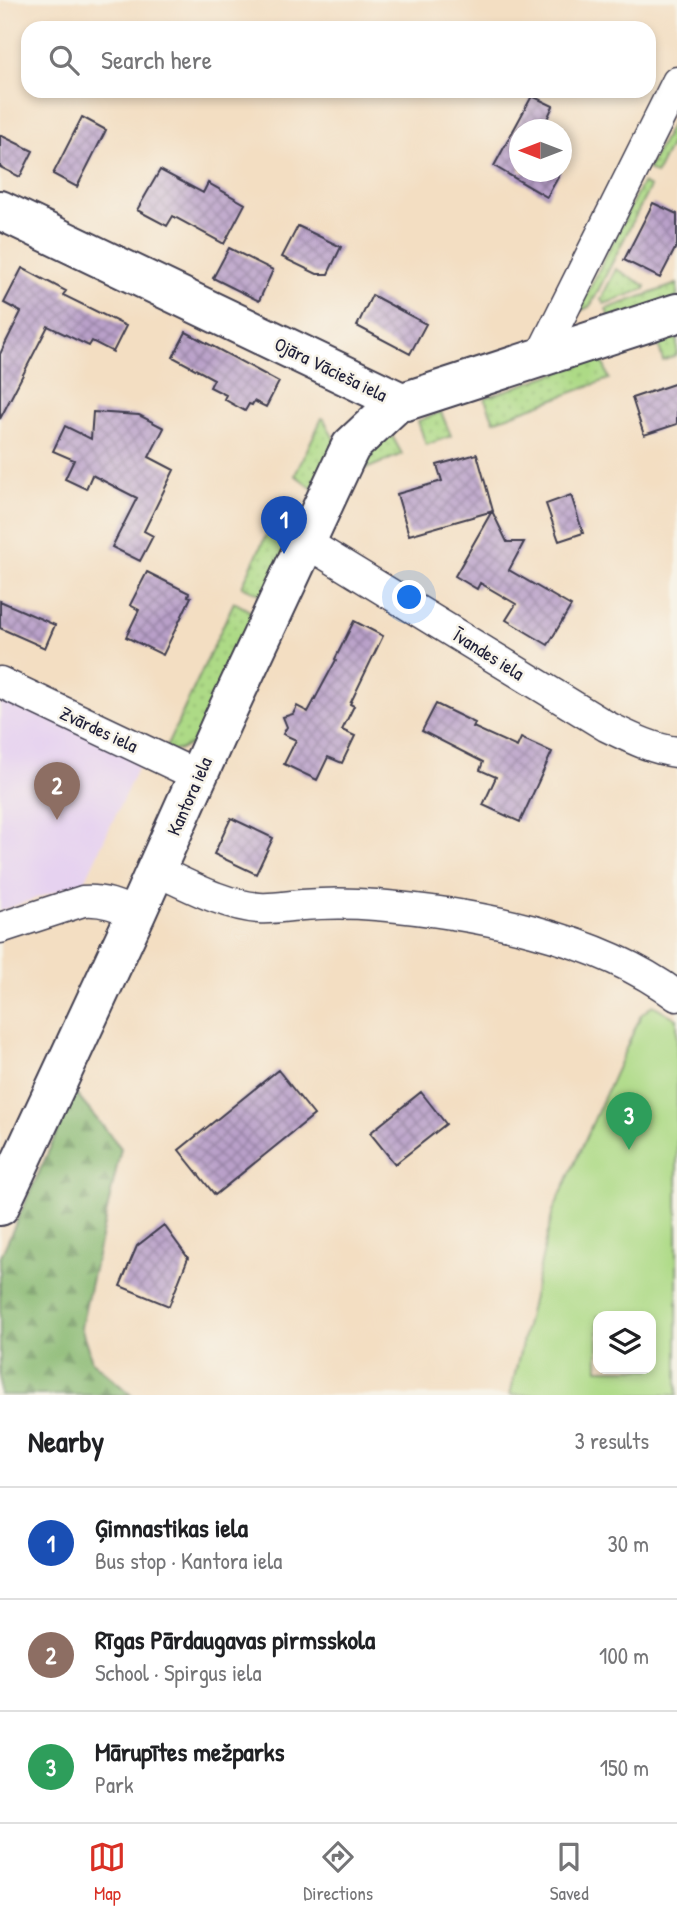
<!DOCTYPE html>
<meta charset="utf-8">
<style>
body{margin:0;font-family:"Patrick Hand",sans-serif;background:#f6f6f6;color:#202124}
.controls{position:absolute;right:21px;bottom:21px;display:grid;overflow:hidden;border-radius:14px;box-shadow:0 4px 10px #0003}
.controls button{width:63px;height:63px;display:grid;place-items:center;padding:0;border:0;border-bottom:2px solid #e0e0e0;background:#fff;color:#202124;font:35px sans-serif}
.compass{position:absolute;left:509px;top:119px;width:63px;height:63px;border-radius:50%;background:#fff;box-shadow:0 4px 10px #0003;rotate:270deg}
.you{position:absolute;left:410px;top:598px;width:24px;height:24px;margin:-18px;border:5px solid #fff;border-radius:50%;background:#1a73e8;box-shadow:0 0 0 10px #1a73e833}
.badge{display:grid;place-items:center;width:46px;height:46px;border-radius:50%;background:#d93025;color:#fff;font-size:23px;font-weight:700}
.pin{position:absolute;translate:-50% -58px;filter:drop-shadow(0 2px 4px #0008)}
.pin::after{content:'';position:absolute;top:37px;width:24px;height:21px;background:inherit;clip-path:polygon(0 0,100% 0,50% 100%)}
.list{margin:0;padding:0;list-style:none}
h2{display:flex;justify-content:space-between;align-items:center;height:91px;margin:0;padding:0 28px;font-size:30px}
h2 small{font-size:23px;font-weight:400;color:#757577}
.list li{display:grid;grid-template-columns:46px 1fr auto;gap:21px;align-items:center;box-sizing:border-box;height:112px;padding:0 28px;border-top:2px solid #e0e0e0}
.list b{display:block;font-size:26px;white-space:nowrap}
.list p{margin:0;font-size:23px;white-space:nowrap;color:#757577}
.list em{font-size:23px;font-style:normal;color:#757577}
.icon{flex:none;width:38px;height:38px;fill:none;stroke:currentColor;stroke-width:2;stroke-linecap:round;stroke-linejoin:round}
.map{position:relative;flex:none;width:677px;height:1395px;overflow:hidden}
.search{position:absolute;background:#fff;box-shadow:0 4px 10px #0003;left:21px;right:21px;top:21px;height:77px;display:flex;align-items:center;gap:18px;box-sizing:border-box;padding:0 24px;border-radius:21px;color:#757577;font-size:26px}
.sheet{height:427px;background:#fff}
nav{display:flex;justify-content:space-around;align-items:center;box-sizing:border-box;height:98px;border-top:2px solid #e0e0e0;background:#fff;font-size:19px;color:#757577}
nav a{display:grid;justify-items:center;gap:4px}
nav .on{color:#d93025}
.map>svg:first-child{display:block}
.built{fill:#e6d2f0}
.grass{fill:url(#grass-dots);stroke:#687e60;stroke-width:2}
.forest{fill:url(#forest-firs);stroke:#566e57;stroke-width:2}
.green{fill:#adda86;stroke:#687e60;stroke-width:2;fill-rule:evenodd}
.building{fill:url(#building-cross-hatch)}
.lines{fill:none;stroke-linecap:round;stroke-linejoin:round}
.minor-casing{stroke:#413e4f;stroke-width:33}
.major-casing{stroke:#413e4f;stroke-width:42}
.minor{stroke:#fff;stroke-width:30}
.major{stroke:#fff;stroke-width:38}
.labels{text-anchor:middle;stroke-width:5;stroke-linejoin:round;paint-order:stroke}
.street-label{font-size:19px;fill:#22223b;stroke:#f7f3e8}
</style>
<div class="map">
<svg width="677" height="1395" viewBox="0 0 677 1395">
<defs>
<pattern id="grass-dots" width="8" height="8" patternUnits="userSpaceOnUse" patternTransform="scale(1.75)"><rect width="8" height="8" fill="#adda86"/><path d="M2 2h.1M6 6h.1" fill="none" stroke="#95bb75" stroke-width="1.8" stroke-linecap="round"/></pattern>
<pattern id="forest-firs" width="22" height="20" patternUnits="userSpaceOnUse" patternTransform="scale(1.75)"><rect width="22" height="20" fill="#8aba73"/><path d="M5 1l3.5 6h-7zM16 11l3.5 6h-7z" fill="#709760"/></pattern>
<pattern id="building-cross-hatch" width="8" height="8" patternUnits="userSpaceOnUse" patternTransform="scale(1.75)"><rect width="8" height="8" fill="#b9a0c9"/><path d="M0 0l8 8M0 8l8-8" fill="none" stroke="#9682a4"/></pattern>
</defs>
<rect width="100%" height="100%" fill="#f7f3e8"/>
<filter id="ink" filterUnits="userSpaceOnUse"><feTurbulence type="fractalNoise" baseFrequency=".0143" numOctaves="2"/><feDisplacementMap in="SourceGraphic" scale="14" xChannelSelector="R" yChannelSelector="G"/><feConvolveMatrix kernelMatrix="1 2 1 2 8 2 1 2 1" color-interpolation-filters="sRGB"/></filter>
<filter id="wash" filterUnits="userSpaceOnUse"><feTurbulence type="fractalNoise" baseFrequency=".00686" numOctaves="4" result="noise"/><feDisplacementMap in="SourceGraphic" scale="28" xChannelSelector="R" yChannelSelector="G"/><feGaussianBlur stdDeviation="1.57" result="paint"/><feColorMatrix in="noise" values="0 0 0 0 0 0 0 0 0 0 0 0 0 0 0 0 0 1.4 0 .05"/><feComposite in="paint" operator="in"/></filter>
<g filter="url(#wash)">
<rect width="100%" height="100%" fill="#f3dec2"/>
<path class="built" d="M0,691l141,69 -56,121 -85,30z"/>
<path class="grass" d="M677,114v18l-21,42 -8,-5z
M642,183l8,4 -58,116 -3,4 -11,5z
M616,269l30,17 -1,3 -41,15 -3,-5z
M677,284v18l-65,23 -6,-16z
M677,332v23l-14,6 -6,-22z
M600,358l2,2 7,19 -115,42 -9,-22 2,-2z
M441,412l10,24 -25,9 -8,-24z
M322,418l2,1 12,24 -23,46 -18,-14z
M391,434l11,20 -36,15 -6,-9z
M278,510l16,9 3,6 -33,71 -22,-10z
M234,602l21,12 -58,127 -17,9h-15z"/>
<path class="forest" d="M75,1093l46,55 -40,179 11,34 39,34h-131v-137z"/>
<path class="green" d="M653,1005l24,14v376h-167l43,-184 88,-196zM598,1316h53v53h-53z"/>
<g id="blocks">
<path class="building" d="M532,96l21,10 -11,24h-22v42h41l-14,25 -53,-31z
M82,117l24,13 -29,57 -24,-13z
M0,135l33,16 -13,26 -20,-10z
M160,170l43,23 5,-10 37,21 -21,40 -51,-28 -6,10 -30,-16z
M653,203l24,11v31l-17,33 -36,-18z
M298,226l43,21 -13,27h-11l-35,-17z
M229,248l44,22 -14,31 -46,-23z
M22,268l44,23 -3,4 63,31 -13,26 -21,-11 -3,5 -41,-20 -48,93v-65l21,-42 -17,-9z
M372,295l54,29 -16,30 -53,-28z
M186,332l93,50 -13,25 -12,-6 -2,4 -3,-1 -4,7 -21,-12 2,-4 -16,-8 4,-8 -41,-22z
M677,383v41l-33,11 -12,-37z
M93,412l46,3 25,13 -15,29 25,13 -30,61 9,5 -13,25 -28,-14 25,-49 -45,-23 -6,14 -21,-10 9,-19 -21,-9 12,-25 26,13z
M477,454l16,57 -84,24 -12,-41 45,-13 -5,-16z
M571,495l12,38 -24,8 -13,-37z
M492,511l15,31h17l-15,28 62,36 -23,39 -42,-25 10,-16 -36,-21 -3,6 -22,-13z
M147,572l42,21 -1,3 3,1 -28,58 -37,-18 13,-27 -9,-5z
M0,601l55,24 -10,23 -45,-20z
M354,621l29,15 -33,68 4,2 -12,24 13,6 -13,27 -14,-6 -11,23 -33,-16 12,-24 -13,-6 4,-7 -4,-10 10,-3 4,-8 11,6 28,-52 -1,-1z
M436,704l39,19 -2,4 44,20 4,-9 31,14 -32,70 -37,-17 13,-28 -16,-7 3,-8 -61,-31z
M231,818l42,20 -17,36 -42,-20z
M278,1070l36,45 -99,80 -36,-45z
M421,1092l25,32 -51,40 -25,-31z
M164,1225l24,33 -19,48 -49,-20 17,-40z"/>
</g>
</g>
<g filter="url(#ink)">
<use href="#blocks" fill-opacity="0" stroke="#413e4f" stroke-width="2"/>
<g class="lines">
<defs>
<path id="minor" d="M540,357l137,-275
M307,543l299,183c23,11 46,23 71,26
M0,682l198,94
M155,870c33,15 68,35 104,38 14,1 29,-2 43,-3 24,-2 50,-2 74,0 98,8 222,31 301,91
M0,928l83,-27c19,-2 36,5 53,13"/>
<path id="major" d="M0,210l399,191h7l271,-88
M0,1206l136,-292 86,-192 124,-266 5,-10 48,-45"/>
</defs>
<use href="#minor" class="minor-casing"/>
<use href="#major" class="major-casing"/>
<use href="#minor" class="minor"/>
<use href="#major" class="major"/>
</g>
</g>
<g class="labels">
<g class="street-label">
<text transform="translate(331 369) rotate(26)" y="7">Ojāra Vācieša iela</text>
<text transform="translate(489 654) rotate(32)" y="7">Īvandes iela</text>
<text transform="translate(99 729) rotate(25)" y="7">Zvārdes iela</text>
<text transform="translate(189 796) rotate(-66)" y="7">Kantora iela</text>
</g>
</g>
</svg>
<div class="controls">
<button><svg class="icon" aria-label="layers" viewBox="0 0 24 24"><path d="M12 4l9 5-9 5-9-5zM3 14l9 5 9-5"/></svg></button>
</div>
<svg class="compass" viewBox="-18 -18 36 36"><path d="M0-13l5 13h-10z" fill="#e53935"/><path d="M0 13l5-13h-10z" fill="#757577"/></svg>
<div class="you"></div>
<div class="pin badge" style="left:284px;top:554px;background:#1a4fb4">1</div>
<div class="pin badge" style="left:57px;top:820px;background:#8d6e63">2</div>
<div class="pin badge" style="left:629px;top:1150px;background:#2e9e5b">3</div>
<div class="search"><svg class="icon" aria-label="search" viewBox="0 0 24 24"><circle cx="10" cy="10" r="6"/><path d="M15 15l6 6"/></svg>Search here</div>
</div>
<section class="sheet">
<h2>Nearby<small>3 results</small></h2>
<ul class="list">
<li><span class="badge" style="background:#1a4fb4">1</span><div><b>Ģimnastikas iela</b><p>Bus stop · Kantora iela</p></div><em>30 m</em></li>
<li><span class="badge" style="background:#8d6e63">2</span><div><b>Rīgas Pārdaugavas pirmsskola</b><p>School · Spirgus iela</p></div><em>100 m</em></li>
<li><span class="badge" style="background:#2e9e5b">3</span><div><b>Mārupītes mežparks</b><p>Park</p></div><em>150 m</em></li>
</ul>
</section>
<nav>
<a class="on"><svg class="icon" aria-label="map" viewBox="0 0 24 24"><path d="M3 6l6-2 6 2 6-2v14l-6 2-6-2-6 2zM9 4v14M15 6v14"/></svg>Map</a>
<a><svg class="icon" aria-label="directions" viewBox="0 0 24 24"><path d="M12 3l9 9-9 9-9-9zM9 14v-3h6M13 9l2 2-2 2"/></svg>Directions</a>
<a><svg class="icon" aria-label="saved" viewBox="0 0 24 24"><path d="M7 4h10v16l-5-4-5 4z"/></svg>Saved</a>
</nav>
